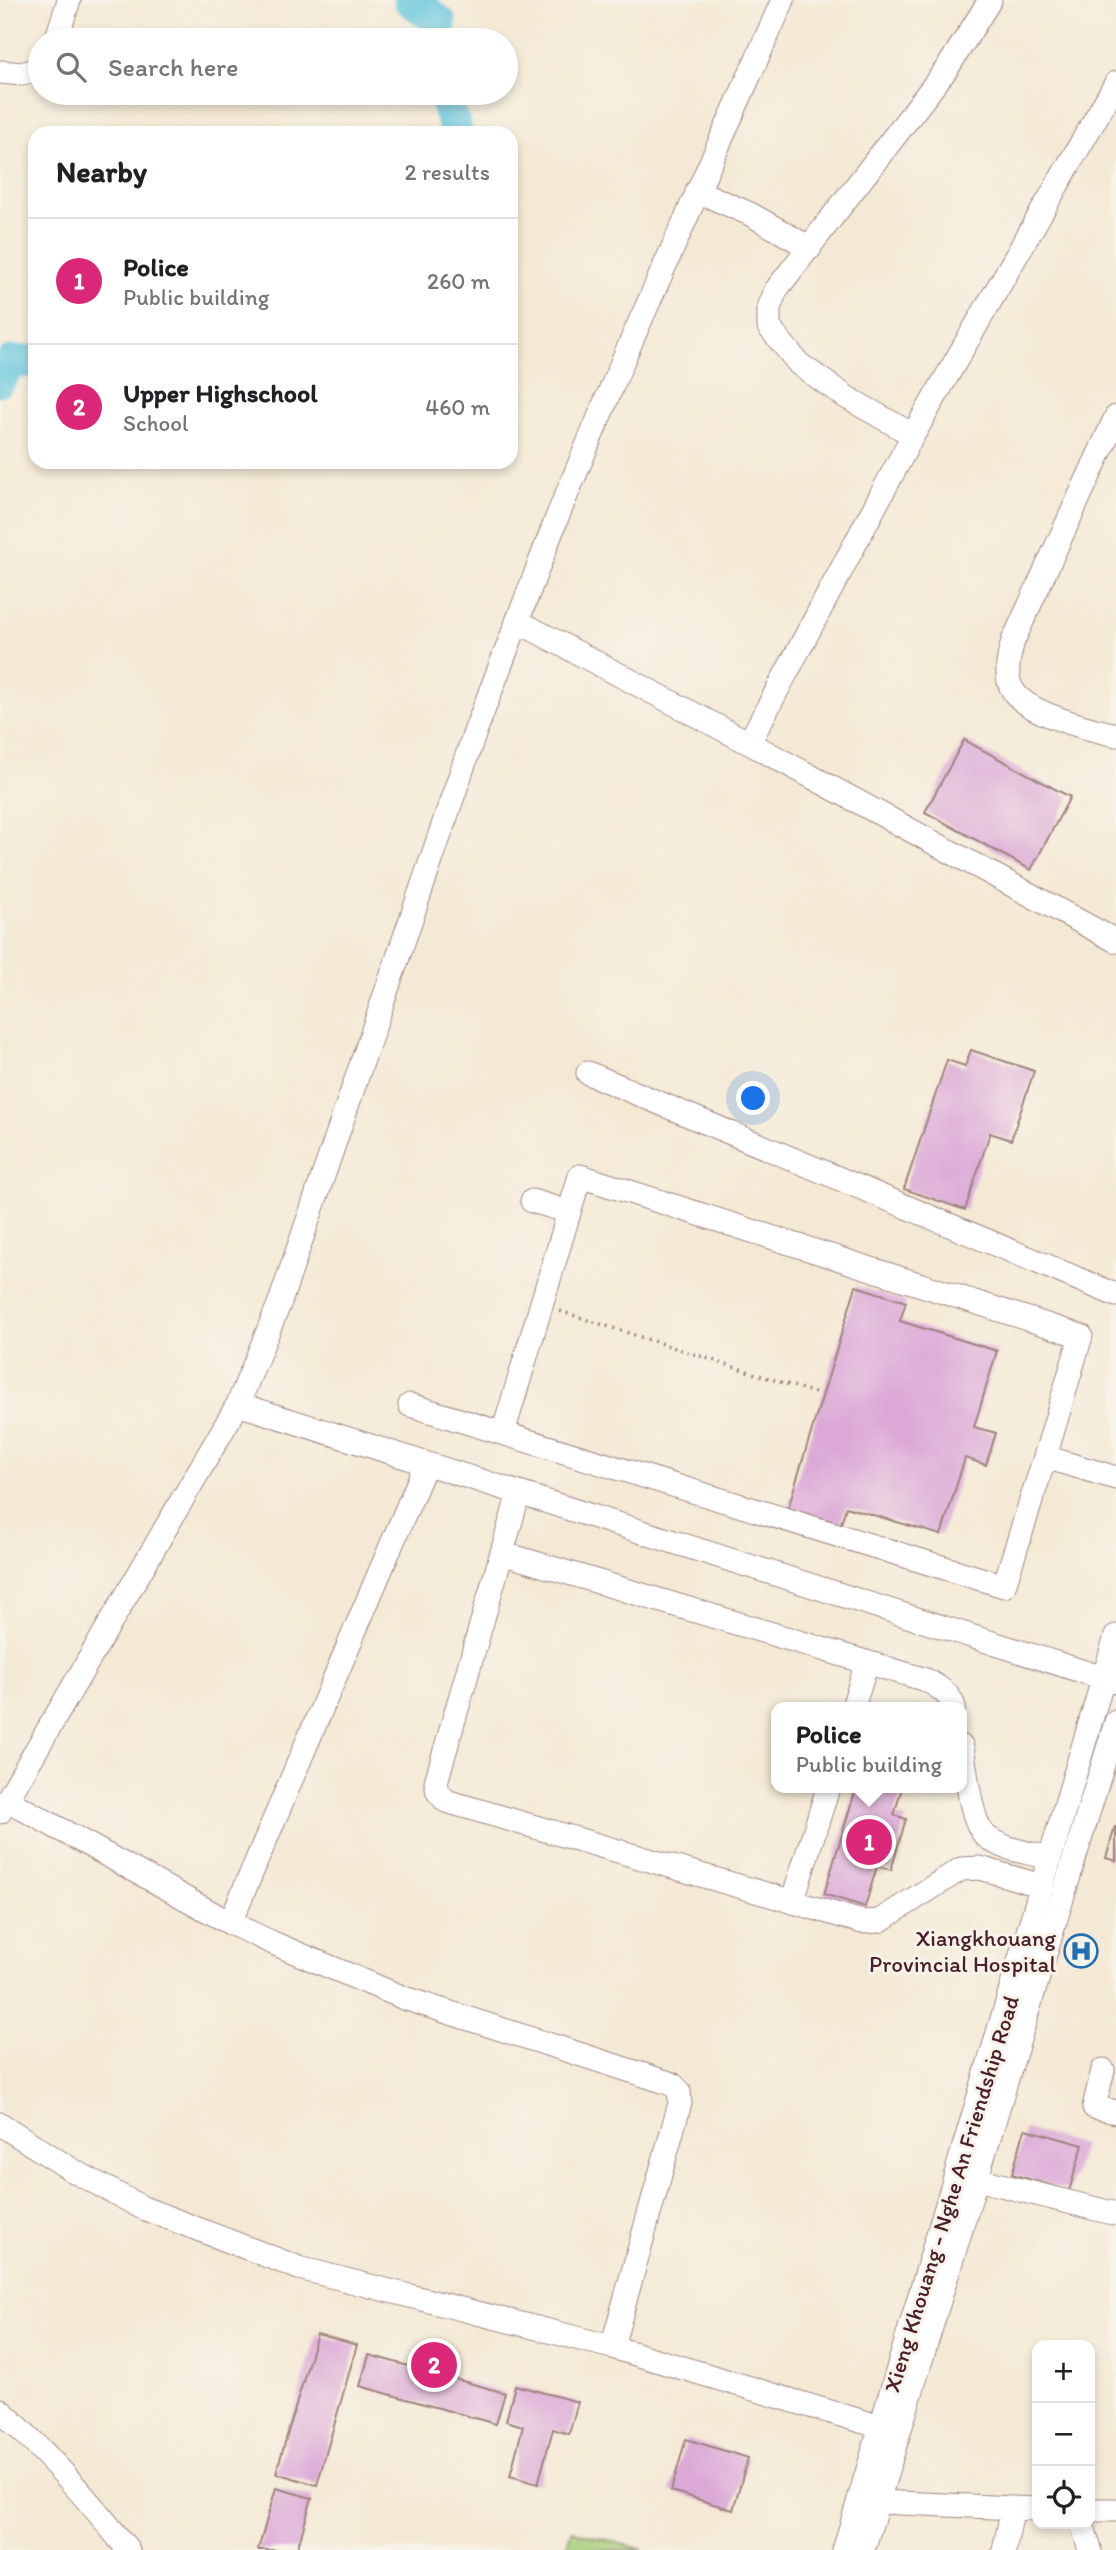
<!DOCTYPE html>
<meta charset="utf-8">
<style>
body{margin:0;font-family:Itim,sans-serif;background:#f2f2f2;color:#202124}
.controls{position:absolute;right:21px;bottom:21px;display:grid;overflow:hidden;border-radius:14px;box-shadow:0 4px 10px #0003}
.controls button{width:63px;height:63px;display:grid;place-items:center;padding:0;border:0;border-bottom:2px solid #e0e0e0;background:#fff;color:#202124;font:35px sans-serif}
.you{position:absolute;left:754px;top:1099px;width:24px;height:24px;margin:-18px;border:5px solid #fff;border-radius:50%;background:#1a73e8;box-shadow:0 0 0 10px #1a73e833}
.badge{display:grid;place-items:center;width:46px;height:46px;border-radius:50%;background:#db2777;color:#fff;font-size:23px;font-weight:700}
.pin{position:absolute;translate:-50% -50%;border:4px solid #fff;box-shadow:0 2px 7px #0006}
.popup{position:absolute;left:771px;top:1702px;width:196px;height:91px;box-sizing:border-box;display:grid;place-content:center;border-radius:14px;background:#fff;filter:drop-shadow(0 2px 5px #0005);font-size:23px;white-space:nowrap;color:#757577}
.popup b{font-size:26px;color:#202124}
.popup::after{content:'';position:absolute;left:50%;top:100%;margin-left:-14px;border:14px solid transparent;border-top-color:#fff}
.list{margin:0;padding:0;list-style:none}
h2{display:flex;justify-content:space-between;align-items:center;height:91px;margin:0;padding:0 28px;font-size:30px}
h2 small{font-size:23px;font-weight:400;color:#757577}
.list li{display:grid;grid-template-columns:46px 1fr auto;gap:21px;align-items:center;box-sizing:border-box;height:126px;padding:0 28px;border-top:2px solid #e0e0e0}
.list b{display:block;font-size:26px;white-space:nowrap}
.list p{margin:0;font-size:23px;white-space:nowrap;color:#757577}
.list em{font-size:23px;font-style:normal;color:#757577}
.icon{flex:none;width:38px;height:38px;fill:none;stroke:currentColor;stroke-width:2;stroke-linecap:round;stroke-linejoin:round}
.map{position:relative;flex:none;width:1116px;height:2550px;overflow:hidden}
.search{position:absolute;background:#fff;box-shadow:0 4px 10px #0003;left:28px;top:28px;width:490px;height:77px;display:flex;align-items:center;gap:18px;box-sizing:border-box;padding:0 24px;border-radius:38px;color:#757577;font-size:26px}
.panel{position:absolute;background:#fff;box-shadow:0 4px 10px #0003;left:28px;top:126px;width:490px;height:343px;border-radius:21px}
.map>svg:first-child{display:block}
.green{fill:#a3cb77;stroke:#767551;stroke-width:2}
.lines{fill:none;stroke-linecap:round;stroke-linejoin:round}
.river{stroke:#60c4dd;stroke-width:33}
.building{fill:#dca9d7}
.minor-casing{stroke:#9f8480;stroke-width:25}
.path{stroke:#9f8480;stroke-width:3.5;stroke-dasharray:2 5;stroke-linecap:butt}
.minor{stroke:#fff;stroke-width:23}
.labels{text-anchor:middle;stroke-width:6;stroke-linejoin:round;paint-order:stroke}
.poi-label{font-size:23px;fill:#4a1f2b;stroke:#f7f3e8;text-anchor:end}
.street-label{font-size:23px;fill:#4a1f2b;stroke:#f7f3e8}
</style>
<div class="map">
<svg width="1116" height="2550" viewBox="0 0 1116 2550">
<rect width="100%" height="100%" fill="#f7f3e8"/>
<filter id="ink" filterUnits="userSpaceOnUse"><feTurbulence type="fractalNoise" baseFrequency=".0143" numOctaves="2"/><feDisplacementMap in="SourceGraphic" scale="14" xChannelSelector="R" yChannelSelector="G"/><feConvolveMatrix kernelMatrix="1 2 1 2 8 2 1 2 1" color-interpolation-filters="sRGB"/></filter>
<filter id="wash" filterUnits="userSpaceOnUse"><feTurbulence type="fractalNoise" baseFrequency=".00686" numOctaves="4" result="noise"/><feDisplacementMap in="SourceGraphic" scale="28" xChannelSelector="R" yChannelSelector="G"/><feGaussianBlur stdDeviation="1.57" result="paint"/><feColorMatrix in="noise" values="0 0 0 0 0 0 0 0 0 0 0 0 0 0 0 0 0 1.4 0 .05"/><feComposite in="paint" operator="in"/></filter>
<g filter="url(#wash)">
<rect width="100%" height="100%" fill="#f4e9d4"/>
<path class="green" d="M571,2530l72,20h-77z"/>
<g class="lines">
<path class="river" d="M410,0l30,22 -1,18
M443,93l14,40
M0,380l11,-18 24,-1"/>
</g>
<g id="blocks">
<path class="building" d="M964,740l106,57 -39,73 -106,-58z
M971,1050l63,21 -23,69 -21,-7 -25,77 -61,-21 43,-129 18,6z
M856,1286l50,16 -6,19 97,30 -23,76 22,6 -10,32 -21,-7 -24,77 -95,-28 -5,17 -53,-16z
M856,1788h46l-8,27 12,4 -15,51 -14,-4 -12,41 -41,-13z
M1115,1827h1v34l-10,-3z
M1025,2129l58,16 -14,46 -57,-17z
M317,2334l40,11 -40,140 -41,-12z
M369,2355l136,38 -9,31 -136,-38z
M515,2385l63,17 -9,32 -16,-5 -15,55 -28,-8 13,-50 -17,-5z
M686,2439l62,19 -15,52 -62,-19z
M276,2488l36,10 -15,52h-39z"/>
</g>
</g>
<g filter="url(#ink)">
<use href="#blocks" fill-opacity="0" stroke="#9f8480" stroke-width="2"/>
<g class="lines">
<defs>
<path id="minor" d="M56,40l13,-40
M0,72l22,2 18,-6
M697,191l53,23 60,34
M1116,417l-103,224c-4,15 -9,33 -1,48 13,25 78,40 104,46
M913,435l-67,-38 -47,-33 -30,-37v-19l7,-18 172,-223 42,-67
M517,621l232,122 367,198
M749,743l164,-308 203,-352
M588,1073l528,222
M532,1201l37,11
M238,1404l878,278
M410,1405l594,181 41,-129
M503,1433l77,-257 501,160 -36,121 71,21
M519,1493l-83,289 2,10 8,9 416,121 17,-1 82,-52 19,-1 62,18
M502,1553l424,127c12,7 24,13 28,27
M853,1707l14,-44
M962,1747c4,21 8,78 25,90 16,13 44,16 63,21
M7,1800l223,123 43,20 131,55 268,86 7,7 1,12 -68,244
M0,1812l238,-408 42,-102 195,-570 83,-217 68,-162 157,-353
M792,1902l36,-114
M230,1923l196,-459
M1103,2070l-9,37 22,5
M0,2124l72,46 71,38 156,60 313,79 269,80
M977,2179l139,35
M0,2410c47,43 89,90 128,140
M878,2502l159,7
M1090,2510h26
M1082,2524l8,26
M844,2550l272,-914
M863,2550l253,-828
M1004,2550l9,-42"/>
</defs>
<use href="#minor" class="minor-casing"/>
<path class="path" d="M560,1311l255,82"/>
<use href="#minor" class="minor"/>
</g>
</g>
<defs>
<symbol id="hospital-ring" viewBox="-11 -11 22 22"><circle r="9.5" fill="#f7f3e8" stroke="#1f6fb2" stroke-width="1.5"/><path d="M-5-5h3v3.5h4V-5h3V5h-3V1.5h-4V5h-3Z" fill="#1f6fb2"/></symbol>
</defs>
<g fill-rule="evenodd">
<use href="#hospital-ring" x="1062" y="1932" width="38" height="38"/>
</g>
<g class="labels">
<g class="poi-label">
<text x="1056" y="1946">Xiangkhouang<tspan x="1056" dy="26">Provincial Hospital</tspan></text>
</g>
<g class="street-label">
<text transform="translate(951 2194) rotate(-73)" y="8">Xieng Khouang - Nghe An Friendship Road</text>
</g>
</g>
</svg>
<div class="controls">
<button>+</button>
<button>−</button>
<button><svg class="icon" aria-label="locate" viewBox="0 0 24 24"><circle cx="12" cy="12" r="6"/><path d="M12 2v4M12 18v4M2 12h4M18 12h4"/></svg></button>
</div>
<div class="you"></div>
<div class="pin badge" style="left:869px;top:1842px">1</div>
<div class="popup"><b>Police</b>Public building</div>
<div class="pin badge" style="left:434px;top:2365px">2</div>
<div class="search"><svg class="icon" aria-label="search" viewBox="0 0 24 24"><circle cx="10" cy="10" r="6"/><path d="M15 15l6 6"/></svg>Search here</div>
<section class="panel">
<h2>Nearby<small>2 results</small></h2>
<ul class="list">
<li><span class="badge">1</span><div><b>Police</b><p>Public building</p></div><em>260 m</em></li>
<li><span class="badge">2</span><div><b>Upper Highschool</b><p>School</p></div><em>460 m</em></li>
</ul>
</section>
</div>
